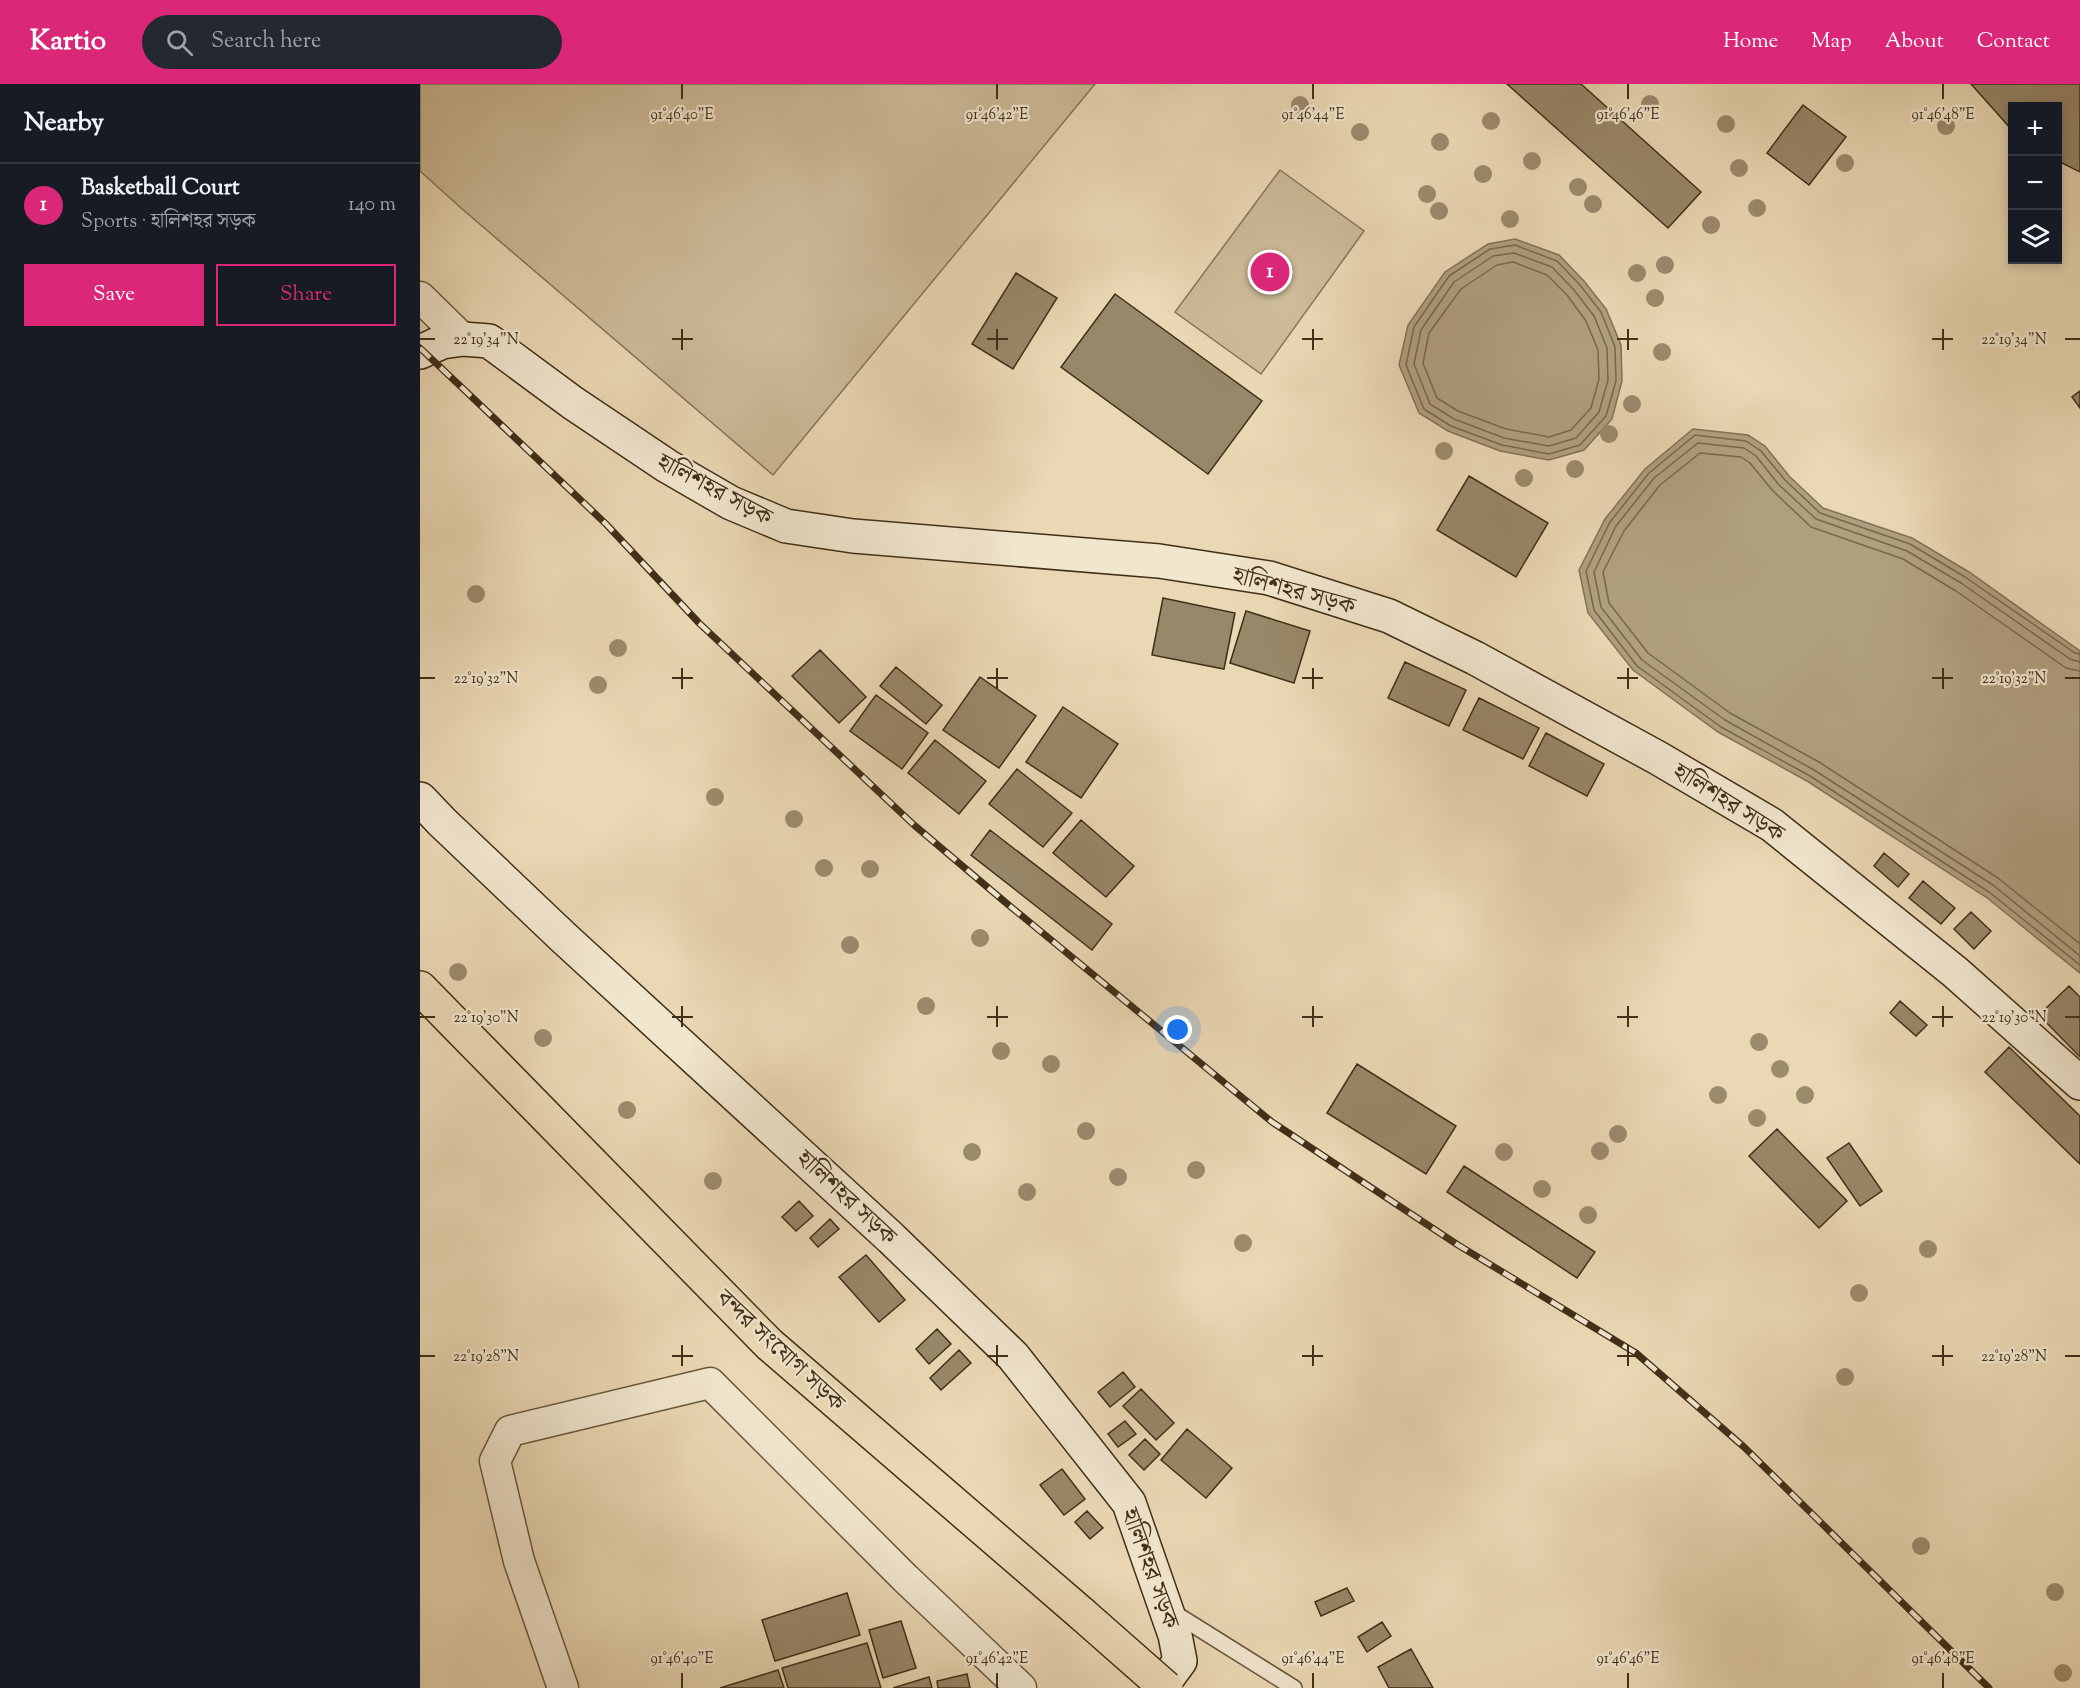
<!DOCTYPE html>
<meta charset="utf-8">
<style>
body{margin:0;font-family:"Sorts Mill Goudy","Noto Serif Bengali",serif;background:#242831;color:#f1f3f6}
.controls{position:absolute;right:18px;top:18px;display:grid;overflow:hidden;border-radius:0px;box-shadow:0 3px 9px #0003}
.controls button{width:54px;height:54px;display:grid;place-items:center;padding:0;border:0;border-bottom:2px solid #363941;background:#171b24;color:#f1f3f6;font:30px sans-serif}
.you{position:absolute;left:758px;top:946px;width:21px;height:21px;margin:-15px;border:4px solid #fff;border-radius:50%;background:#1a73e8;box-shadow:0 0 0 9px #1a73e833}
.badge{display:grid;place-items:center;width:39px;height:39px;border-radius:50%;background:#db2777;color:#fff;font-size:20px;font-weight:700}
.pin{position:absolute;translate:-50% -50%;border:3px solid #fff;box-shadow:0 2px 6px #0006}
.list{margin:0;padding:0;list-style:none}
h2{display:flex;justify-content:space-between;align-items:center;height:78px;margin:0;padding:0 24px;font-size:26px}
h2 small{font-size:20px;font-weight:400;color:#9ea1a6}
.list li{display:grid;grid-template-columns:39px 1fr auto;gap:18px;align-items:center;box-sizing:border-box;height:84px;padding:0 24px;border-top:2px solid #363941}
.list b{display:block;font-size:22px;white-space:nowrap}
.list p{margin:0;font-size:20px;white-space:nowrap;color:#9ea1a6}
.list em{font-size:20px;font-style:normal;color:#9ea1a6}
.actions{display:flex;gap:12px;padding:18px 24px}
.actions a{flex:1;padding:14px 0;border:2px solid #db2777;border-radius:0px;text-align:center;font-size:21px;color:#db2777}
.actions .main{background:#db2777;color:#fff}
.icon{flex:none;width:33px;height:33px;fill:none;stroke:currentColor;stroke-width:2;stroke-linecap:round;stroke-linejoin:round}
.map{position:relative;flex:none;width:1660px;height:1604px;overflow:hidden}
header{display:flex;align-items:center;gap:36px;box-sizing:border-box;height:84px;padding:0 30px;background:#db2777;color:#fff}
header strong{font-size:28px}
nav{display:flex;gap:33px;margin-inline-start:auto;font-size:21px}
.search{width:420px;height:54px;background:#242831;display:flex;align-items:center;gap:15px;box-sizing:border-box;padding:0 21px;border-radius:33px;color:#9ea1a6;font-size:22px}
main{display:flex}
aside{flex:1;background:#171b24}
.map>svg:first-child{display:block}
.green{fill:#cdbb99;stroke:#867558;stroke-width:1.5}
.water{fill:#b09f7f;stroke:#837255;stroke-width:1.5}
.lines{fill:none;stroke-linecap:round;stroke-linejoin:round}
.shore{stroke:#78674b;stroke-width:1.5}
.building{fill:#988769;stroke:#402f17;stroke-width:1.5}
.lane-casing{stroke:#6a593e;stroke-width:18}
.street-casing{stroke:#6a593e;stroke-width:33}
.secondary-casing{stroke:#402f17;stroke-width:36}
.highway-casing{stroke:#402f17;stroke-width:36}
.lane{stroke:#f1e6ce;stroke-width:15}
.street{stroke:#f1e6ce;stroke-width:30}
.secondary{stroke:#f1e6ce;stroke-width:33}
.highway{stroke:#ead8b4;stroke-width:33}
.rail-casing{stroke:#402f17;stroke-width:7}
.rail{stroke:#f1e6ce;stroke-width:4.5;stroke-dasharray:14;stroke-linecap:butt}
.highway-bridge-casing{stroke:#402f17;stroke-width:36;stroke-linecap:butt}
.highway-bridge{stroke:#ead8b4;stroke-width:33}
.tree{fill:#9c8a6c}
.ticks{fill:none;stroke:#402f17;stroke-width:2}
.labels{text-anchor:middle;stroke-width:4.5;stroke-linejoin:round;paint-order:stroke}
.street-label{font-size:24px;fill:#402f17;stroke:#f1e6ce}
.ticks-label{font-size:15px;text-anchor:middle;fill:#402f17;stroke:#f1e6ce;stroke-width:4.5;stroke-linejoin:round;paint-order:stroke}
</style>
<header>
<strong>Kartio</strong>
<div class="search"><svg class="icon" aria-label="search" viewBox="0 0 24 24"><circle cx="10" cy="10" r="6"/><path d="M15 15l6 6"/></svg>Search here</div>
<nav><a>Home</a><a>Map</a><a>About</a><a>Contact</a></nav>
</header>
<main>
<aside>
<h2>Nearby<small></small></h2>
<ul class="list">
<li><span class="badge">1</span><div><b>Basketball Court</b><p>Sports · হালিশহর সড়ক</p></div><em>140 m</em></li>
</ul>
<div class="actions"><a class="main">Save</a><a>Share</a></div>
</aside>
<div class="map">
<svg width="1660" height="1604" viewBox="0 0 1660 1604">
<rect width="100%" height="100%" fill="#ead8b4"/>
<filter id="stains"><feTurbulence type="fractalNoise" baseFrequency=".00333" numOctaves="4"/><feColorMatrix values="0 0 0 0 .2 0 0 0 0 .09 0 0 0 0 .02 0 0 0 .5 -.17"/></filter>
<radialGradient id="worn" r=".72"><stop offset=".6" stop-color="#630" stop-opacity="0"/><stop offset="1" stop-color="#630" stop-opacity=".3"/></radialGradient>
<path class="green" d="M0,0h675l-322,391 -312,-267 -41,-37z
M860,86l84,61 -103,143 -86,-62z"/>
<path class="water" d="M1095,155l44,16 25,26 22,28 15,36 1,36 -10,38 -28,31 -35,10 -49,-9 -52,-20 -29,-18 -20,-48 9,-40 37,-53 43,-28z
M1273,345l55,6 17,11 24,30 34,32 89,30 57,34 111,79v322l-94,-76 -179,-116 -89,-49 -85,-62 -45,-57 -9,-43 26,-51 40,-50z"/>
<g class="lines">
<path class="shore" d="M1095,161l42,16 23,24 21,27 14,35 1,34 -10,35 -26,29 -31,9 -47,-9 -51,-19 -27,-17 -18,-44 8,-38 35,-51 41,-27z
M1094,169l38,14 22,23 20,26 13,32 1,32 -9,32 -23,26 -27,8 -45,-8 -50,-19 -24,-15 -16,-40 7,-34 33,-48 39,-26z
M1093,178l34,13 20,20 19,26 12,29 1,29 -8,29 -20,22 -22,7 -43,-8 -48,-18 -21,-13 -14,-35 6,-30 32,-44 36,-24z
M1660,570l-5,-1 -110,-76 -55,-33 -90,-31 -35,-33 -24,-29 -15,-10 -51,-6 -46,38 -39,49 -24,49 8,39 43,56 84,61 89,49 179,116 91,73
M1660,578l-10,-3 -109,-76 -54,-32 -91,-32 -37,-34 -23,-29 -12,-8 -46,-5 -44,35 -38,48 -22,46 7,35 41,53 83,60 89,50 179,115 87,71
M1660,587l-14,-3 -110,-77 -53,-32 -92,-32 -38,-36 -23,-28 -9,-6 -41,-4 -40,32 -36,46 -21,41 6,31 39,50 82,60 89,49 179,116 82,66"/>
</g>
<path class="building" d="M1087,0h74l120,108 -33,36z
M1551,0h109v88l-22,-11v-55h-46v24z
M1383,21l43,32 -37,48 -42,-32z
M596,189l41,25 -44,71 -41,-25z
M695,210l147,107 -54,73 -147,-107z
M1660,307v17l-8,-11z
M1049,392l79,47 -32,54 -79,-47z
M743,514l72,15 -11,56 -72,-14z
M826,527l64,20 -16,52 -64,-20z
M400,566l46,47 -27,26 -47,-47z
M985,578l61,28 -17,36 -61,-28z
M476,583l46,38 -16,19 -46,-38z
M560,593l56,39 -37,52 -56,-38z
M456,611l52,38 -26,36 -52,-38z
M1059,614l60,30 -16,31 -60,-29z
M643,623l55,37 -37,54 -55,-36z
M1126,649l58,31 -17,32 -58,-30z
M515,656l51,41 -27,33 -51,-41z
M597,685l55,44 -29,34 -54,-43z
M661,736l53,46 -28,31 -53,-44z
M570,746l122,94 -20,26 -121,-95z
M1464,769l25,21 -11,13 -24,-21z
M1503,797l32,27 -14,16 -32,-26z
M1551,828l20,19 -17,18 -20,-20z
M1649,902l11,11v60l-41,-42z
M1480,917l27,24 -11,11 -26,-23z
M1589,963l71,69v48l-95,-92z
M937,980l99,62 -30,48 -99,-61z
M1357,1045l70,72 -28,27 -70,-72z
M1429,1059l33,48 -22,15 -33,-48z
M1044,1082l131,86 -18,26 -130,-86z
M379,1117l14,15 -17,15 -14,-14z
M410,1135l9,10 -21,18 -8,-9z
M446,1171l39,45 -26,22 -40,-45z
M517,1245l14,15 -22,20 -13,-15z
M539,1266l12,13 -30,27 -11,-12z
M703,1288l12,15 -25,20 -12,-15z
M721,1305l33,34 -18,17 -33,-34z
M705,1337l11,13 -18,13 -10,-13z
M767,1345l45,39 -26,30 -45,-38z
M725,1355l15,15 -16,16 -15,-15z
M642,1385l23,30 -21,16 -24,-30z
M667,1427l16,17 -13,11 -15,-17z
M927,1504l7,13 -33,15 -6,-14z
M427,1509l13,42 -85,26 -13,-41z
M481,1537l15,47 -33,10 -14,-48z
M962,1538l9,14 -24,16 -9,-15z
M447,1559l14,45h-93l-6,-20z
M991,1565l22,39h-44l-11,-21z
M358,1586l6,18h-64z
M547,1590l3,14h-32l-1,-7z
M509,1593l3,11h-39z"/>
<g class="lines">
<defs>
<path id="lane" d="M751,1527l123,77"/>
<path id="street" d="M0,213l43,42
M143,1604l-44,-127 -24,-100 15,-30 200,-48 195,195 116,110"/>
<path id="secondary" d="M0,268l22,-10 21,-3 26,2 84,62 94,63 64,37 55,23 67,10 306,25 110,17 120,38 86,42 183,100 114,67 183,147 125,111
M0,715l22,23 121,115 328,301 122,118 116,147 46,132 5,26 -20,27"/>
<path id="highway" d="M0,904l349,356 313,270"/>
</defs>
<use href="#lane" class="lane-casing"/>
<use href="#street" class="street-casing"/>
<use href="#secondary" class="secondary-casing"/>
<use href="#highway" class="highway-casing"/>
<use href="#lane" class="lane"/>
<use href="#street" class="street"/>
<use href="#secondary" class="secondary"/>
<use href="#highway" class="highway"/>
<defs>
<path id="rail" d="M0,264l186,176 93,99 215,202 91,77 267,220 186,123 178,108 108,94 245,241"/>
</defs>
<use href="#rail" class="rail-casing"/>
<use href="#rail" class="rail"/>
<defs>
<path id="highway-bridge" d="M662,1530l84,74"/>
</defs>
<use href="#highway-bridge" class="highway-bridge-casing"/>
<use href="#highway-bridge" class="highway-bridge"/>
</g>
<g class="tree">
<circle cx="1230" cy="20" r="9"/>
<circle cx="880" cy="21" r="9"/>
<circle cx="1071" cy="37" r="9"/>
<circle cx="1306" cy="40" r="9"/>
<circle cx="1526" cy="42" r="9"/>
<circle cx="940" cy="48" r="9"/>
<circle cx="1020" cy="58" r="9"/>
<circle cx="1112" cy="77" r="9"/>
<circle cx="1425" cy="79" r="9"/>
<circle cx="1319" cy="84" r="9"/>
<circle cx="1063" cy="90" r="9"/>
<circle cx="1158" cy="103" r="9"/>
<circle cx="1007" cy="110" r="9"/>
<circle cx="1173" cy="120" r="9"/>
<circle cx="1337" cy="124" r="9"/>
<circle cx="1019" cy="127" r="9"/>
<circle cx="1090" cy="135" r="9"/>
<circle cx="1291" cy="141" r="9"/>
<circle cx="1245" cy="181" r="9"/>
<circle cx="1217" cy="189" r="9"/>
<circle cx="1235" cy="214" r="9"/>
<circle cx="1242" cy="268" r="9"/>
<circle cx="1212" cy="320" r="9"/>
<circle cx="1189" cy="350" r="9"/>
<circle cx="1024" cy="367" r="9"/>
<circle cx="1155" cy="385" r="9"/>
<circle cx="1104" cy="394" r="9"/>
<circle cx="56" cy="510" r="9"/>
<circle cx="198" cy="564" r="9"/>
<circle cx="178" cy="601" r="9"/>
<circle cx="295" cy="713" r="9"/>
<circle cx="374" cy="735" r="9"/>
<circle cx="404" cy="784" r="9"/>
<circle cx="450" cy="785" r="9"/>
<circle cx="560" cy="854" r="9"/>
<circle cx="430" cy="861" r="9"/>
<circle cx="38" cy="888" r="9"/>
<circle cx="506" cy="922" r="9"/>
<circle cx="123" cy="954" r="9"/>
<circle cx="1339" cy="958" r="9"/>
<circle cx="581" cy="967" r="9"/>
<circle cx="631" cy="980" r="9"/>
<circle cx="1360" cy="985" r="9"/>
<circle cx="1298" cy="1011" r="9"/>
<circle cx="1385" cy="1011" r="9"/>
<circle cx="207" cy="1026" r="9"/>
<circle cx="1337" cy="1034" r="9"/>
<circle cx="666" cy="1047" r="9"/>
<circle cx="1198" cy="1050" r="9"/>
<circle cx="1180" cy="1067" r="9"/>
<circle cx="552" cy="1068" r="9"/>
<circle cx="1084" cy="1068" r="9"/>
<circle cx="776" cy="1086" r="9"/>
<circle cx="698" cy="1093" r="9"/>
<circle cx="293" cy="1097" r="9"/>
<circle cx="1122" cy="1105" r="9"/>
<circle cx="607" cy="1108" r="9"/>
<circle cx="1168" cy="1131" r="9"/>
<circle cx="823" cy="1159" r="9"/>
<circle cx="1508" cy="1165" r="9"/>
<circle cx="1439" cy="1209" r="9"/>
<circle cx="1425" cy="1293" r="9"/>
<circle cx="1501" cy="1462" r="9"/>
<circle cx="1635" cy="1508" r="9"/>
<circle cx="1643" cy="1589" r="9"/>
</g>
<path class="ticks" d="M262,0v15M577,0v15M893,0v15M1208,0v15M1523,0v15M262,245v21M577,245v21M893,245v21M1208,245v21M1523,245v21M0,255h15M252,255h21M567,255h21M882,255h21M1197,255h21M1512,255h21M1645,255h15M262,584v21M577,584v21M893,584v21M1208,584v21M1523,584v21M0,594h15M252,594h21M567,594h21M882,594h21M1197,594h21M1512,594h21M1645,594h15M262,922v21M577,922v21M893,922v21M1208,922v21M1523,922v21M0,933h15M252,933h21M567,933h21M882,933h21M1197,933h21M1512,933h21M1645,933h15M262,1261v21M577,1261v21M893,1261v21M1208,1261v21M1523,1261v21M0,1272h15M252,1272h21M567,1272h21M882,1272h21M1197,1272h21M1512,1272h21M1645,1272h15M262,1589v15M577,1589v15M893,1589v15M1208,1589v15M1523,1589v15"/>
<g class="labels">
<g class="street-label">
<text transform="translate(295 405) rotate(28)" y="8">হালিশহর সড়ক</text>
<text transform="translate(874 506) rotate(15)" y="8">হালিশহর সড়ক</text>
<text transform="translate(1309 718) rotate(32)" y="8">হালিশহর সড়ক</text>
<text transform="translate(427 1113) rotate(43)" y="8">হালিশহর সড়ক</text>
<text transform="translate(361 1266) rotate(43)" y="8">বন্দর সংযোগ সড়ক</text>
<text transform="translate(731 1484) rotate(70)" y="8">হালিশহর সড়ক</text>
</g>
</g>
<g class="ticks-label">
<text x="262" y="35">91°46'40"E</text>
<text x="577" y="35">91°46'42"E</text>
<text x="893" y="35">91°46'44"E</text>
<text x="1208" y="35">91°46'46"E</text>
<text x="1523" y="35">91°46'48"E</text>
<text x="66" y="260">22°19'34"N</text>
<text x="1594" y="260">22°19'34"N</text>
<text x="66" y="599">22°19'32"N</text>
<text x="1594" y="599">22°19'32"N</text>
<text x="66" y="938">22°19'30"N</text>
<text x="1594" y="938">22°19'30"N</text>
<text x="66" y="1277">22°19'28"N</text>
<text x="1594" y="1277">22°19'28"N</text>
<text x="262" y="1579">91°46'40"E</text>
<text x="577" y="1579">91°46'42"E</text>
<text x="893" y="1579">91°46'44"E</text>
<text x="1208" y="1579">91°46'46"E</text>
<text x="1523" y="1579">91°46'48"E</text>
</g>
<rect width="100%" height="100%" filter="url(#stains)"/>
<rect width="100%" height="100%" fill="url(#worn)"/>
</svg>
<div class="controls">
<button>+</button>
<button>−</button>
<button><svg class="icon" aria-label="layers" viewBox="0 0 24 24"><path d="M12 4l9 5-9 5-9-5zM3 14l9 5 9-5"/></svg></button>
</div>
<div class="you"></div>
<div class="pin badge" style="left:850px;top:188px">1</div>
</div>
</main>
